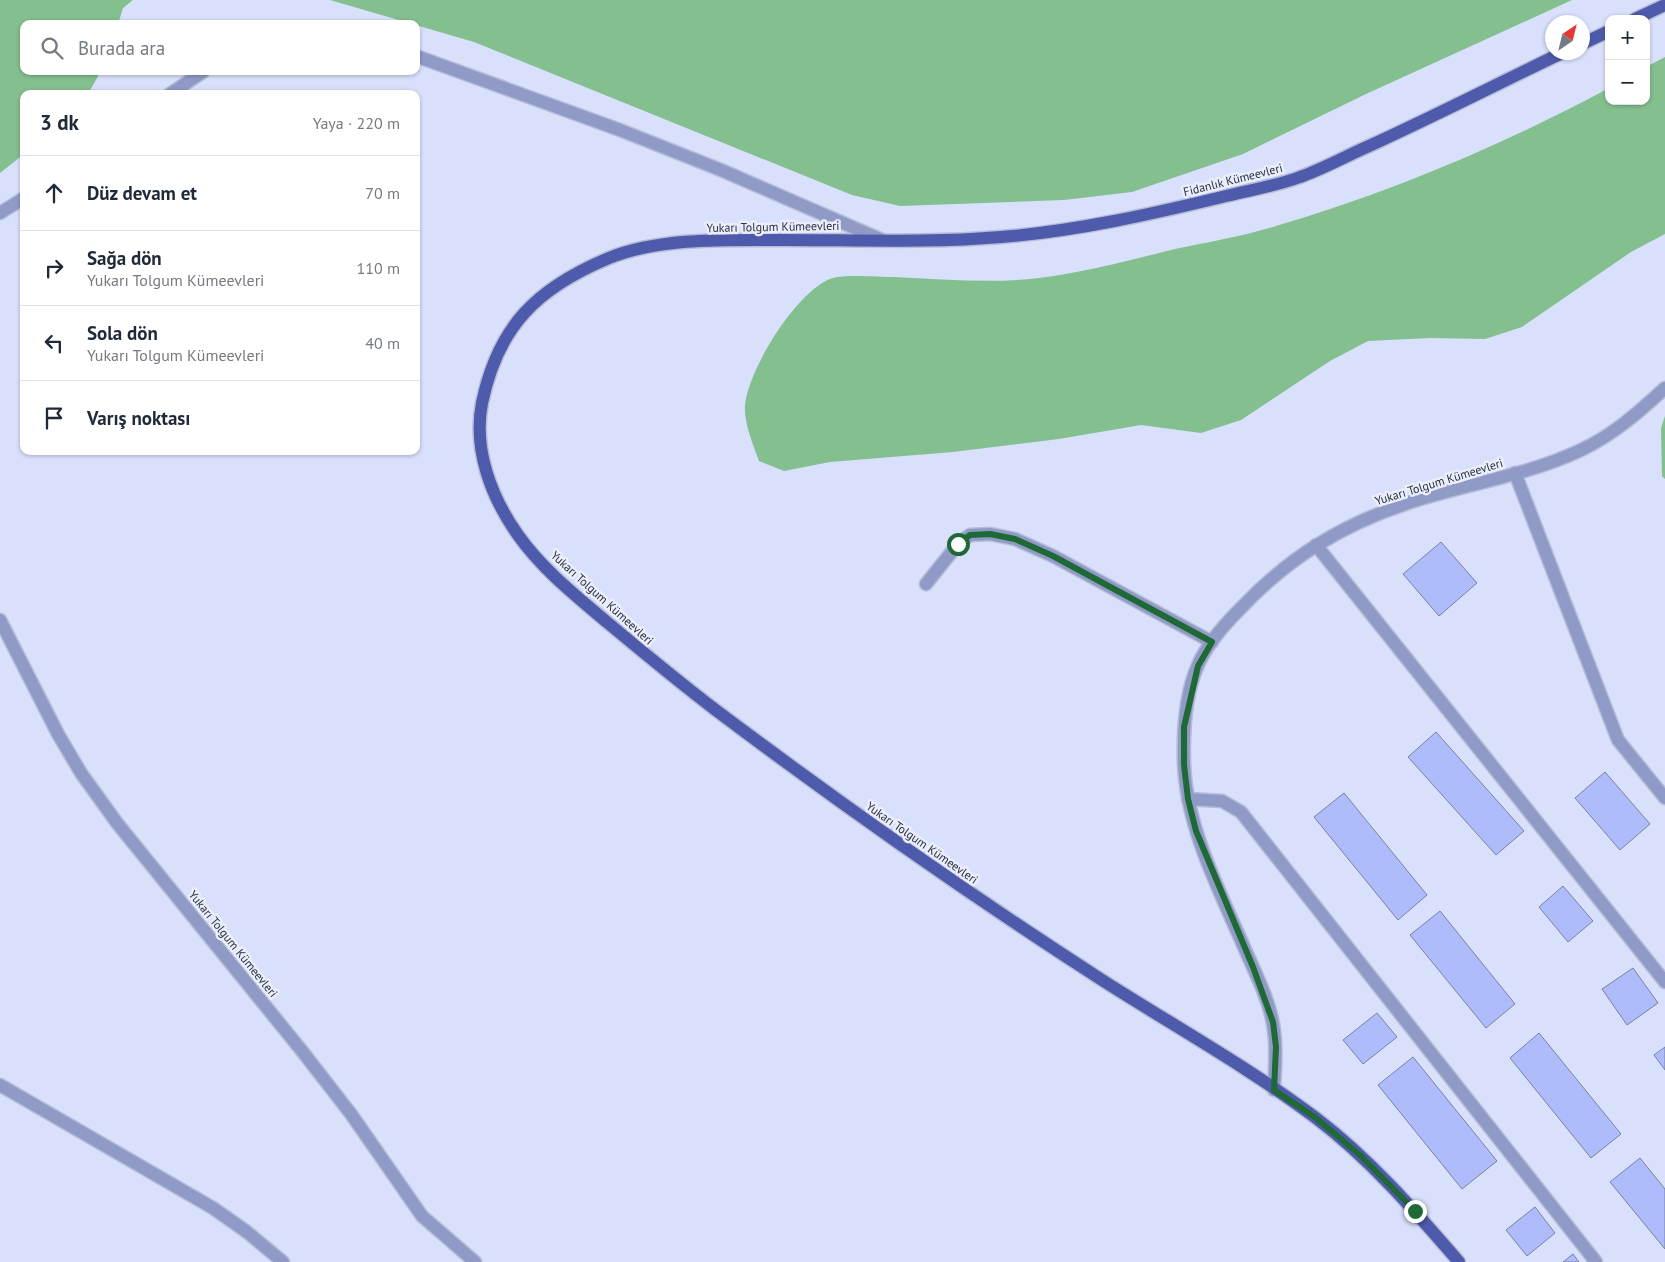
<!DOCTYPE html>
<html lang="tr">
<meta charset="utf-8">
<style>
body{margin:0;font-family:"PT Sans",sans-serif;background:#f6f6f7;color:#1f2937}
.controls{position:absolute;right:15px;top:15px;display:grid;overflow:hidden;border-radius:10px;box-shadow:0 1px 4px #0004}
.controls button{width:45px;height:45px;display:grid;place-items:center;padding:0;border:0;border-bottom:1px solid #e0e1e3;background:#fff;color:#1f2937;font:25px sans-serif}
.compass{position:absolute;left:1545px;top:15px;width:45px;height:45px;border-radius:50%;background:#fff;box-shadow:0 1px 4px #0004;rotate:35deg}
.stop{position:absolute;width:15px;height:15px;margin:-11px;border:4px solid #1f6936;border-radius:50%;background:#fff}
.stop.end{background:#1f6936;border-color:#fff;box-shadow:0 1px 5px #0008}
.list{margin:0;padding:0;list-style:none}
h2{display:flex;justify-content:space-between;align-items:center;height:65px;margin:0;padding:0 20px;font-size:21px}
h2 small{font-size:16px;font-weight:400;color:#747a83}
.list li{display:grid;grid-template-columns:32px 1fr auto;gap:15px;align-items:center;box-sizing:border-box;height:75px;padding:0 20px;border-top:1px solid #e0e1e3}
.list b{display:block;font-size:19px;white-space:nowrap}
.list p{margin:0;font-size:16px;white-space:nowrap;color:#747a83}
.list em{font-size:16px;font-style:normal;color:#747a83}
.icon{flex:none;width:28px;height:28px;fill:none;stroke:currentColor;stroke-width:2;stroke-linecap:round;stroke-linejoin:round}
.map{position:relative;flex:none;width:1665px;height:1262px;overflow:hidden}
.search{position:absolute;background:#fff;box-shadow:0 1px 4px #0004;left:20px;top:20px;width:400px;height:55px;display:flex;align-items:center;gap:12px;box-sizing:border-box;padding:0 18px;border-radius:10px;color:#747a83;font-size:19px}
.panel{position:absolute;background:#fff;box-shadow:0 1px 4px #0004;left:20px;top:90px;width:400px;height:365px;border-radius:10px}
.map>svg:first-child{display:block}
.forest{fill:#84bf90}
.building{fill:#aebcfc;stroke:#7a81a1}
.lines{fill:none;stroke-linecap:round;stroke-linejoin:round}
.lane-casing{stroke:#b7bdd6;stroke-width:15}
.street-casing{stroke:#b7bdd6;stroke-width:15}
.primary-casing{stroke:#b7bdd6;stroke-width:15}
.lane{stroke:#8f9ac7;stroke-width:12}
.street{stroke:#8f9ac7;stroke-width:12}
.primary{stroke:#4e5aab;stroke-width:12}
.route{stroke:#1f6936;stroke-width:6}
.labels{text-anchor:middle;stroke-width:5;stroke-linejoin:round;paint-order:stroke}
.street-label{font-size:12px;fill:#2d303d;stroke:#eaeefc}
</style>
<div class="map">
<svg width="1665" height="1262" viewBox="0 0 1665 1262">
<rect width="100%" height="100%" fill="#d9e0fc"/>
<path class="forest" d="M0,0h133l-10,8 -5,16h-94v47h77l-13,23h-64v60l-24,19z
M330,0h1242l-206,94 -123,60 -111,38 -68,8 -164,6 -48,-11 -378,-153z
M1665,57v177l-34,18 -109,75 -37,12 -55,-1 -62,3 -38,20 -89,59 -40,13 -60,-8 -82,14 -106,13 -123,10 -46,9 -25,-10c-6,-17 -15,-37 -14,-55 2,-35 53,-118 88,-128 13,-4 47,-1 62,-1 48,2 96,7 144,1 46,-6 92,-18 136,-29 34,-7 68,-13 101,-23 115,-34 227,-81 333,-138v13h37v-34z
M1665,416v63l-3,-3 -1,-48z"/>
<path class="building" d="M1441,542l36,41 -38,33 -36,-42z
M1436,732l88,99 -28,24 -88,-98z
M1605,772l45,52 -30,26 -45,-52z
M1344,793l83,102 -29,25 -84,-103z
M1563,886l30,35 -25,21 -29,-35z
M1440,911l75,93 -29,24 -76,-93z
M1633,968l25,35 -31,22 -25,-36z
M1377,1013l20,24 -34,27 -20,-24z
M1539,1033l82,101 -30,24 -81,-100z
M1665,1047v23l-11,-15z
M1413,1057l84,104 -35,28 -84,-104z
M1640,1158l25,31v60l-55,-67z
M1535,1207l20,26 -28,23 -21,-26z
M1573,1254l6,8h-16z"/>
<g class="lines">
<defs>
<path id="lane" d="M1515,473l103,267 47,58
M1316,545l349,437
M926,584l32,-40 12,-9 20,-1 25,5 38,17 159,86
M1188,799l34,2 19,11 355,450"/>
<path id="street" d="M416,56l204,74 101,40 161,70
M170,94l34,-23
M0,213l24,-15
M0,620l58,114 23,39 36,50 185,228 49,63 71,102 53,46
M0,1085l213,123 34,24 36,30
M1274,1090c1,-22 3,-44 -1,-66 -4,-23 -16,-48 -26,-70 -26,-61 -60,-123 -63,-190 -1,-31 1,-70 14,-99 9,-21 26,-40 42,-56 48,-51 101,-84 168,-106 57,-19 118,-27 173,-53 32,-15 58,-38 84,-62"/>
<path id="primary" d="M1635,19l30,-14
M1582,44l27,-13
M1459,1262c-44,-51 -89,-103 -143,-144 -68,-51 -142,-92 -214,-138 -132,-85 -260,-175 -385,-269 -37,-28 -73,-58 -109,-88 -32,-27 -66,-54 -90,-88 -27,-38 -45,-86 -36,-132 16,-77 55,-115 127,-145 52,-21 121,-18 176,-18 72,0 145,3 216,-3 76,-6 151,-23 225,-41 24,-6 50,-10 74,-19 23,-8 46,-21 69,-31 66,-30 130,-63 195,-94"/>
</defs>
<use href="#lane" class="lane-casing"/>
<use href="#street" class="street-casing"/>
<use href="#primary" class="primary-casing"/>
<use href="#lane" class="lane"/>
<use href="#street" class="street"/>
<use href="#primary" class="primary"/>
</g>
<g class="lines">
<path class="route" d="M958,544l12,-9 20,-1 25,5 38,17 159,86 -14,24 -14,61v38l4,34 8,32 57,136 20,55 3,25 -2,43 42,28 45,38 54,55"/>
</g>
<g class="labels">
<g class="street-label">
<text transform="translate(1233 180) rotate(-14)" y="4">Fidanlık Kümeevleri</text>
<text transform="translate(773 227) rotate(-1)" y="4">Yukarı Tolgum Kümeevleri</text>
<text transform="translate(1439 482) rotate(-17)" y="4">Yukarı Tolgum Kümeevleri</text>
<text transform="translate(602 598) rotate(42)" y="4">Yukarı Tolgum Kümeevleri</text>
<text transform="translate(922 843) rotate(35)" y="4">Yukarı Tolgum Kümeevleri</text>
<text transform="translate(233 944) rotate(51)" y="4">Yukarı Tolgum Kümeevleri</text>
</g>
</g>
</svg>
<div class="controls">
<button>+</button>
<button>−</button>
</div>
<svg class="compass" viewBox="-18 -18 36 36"><path d="M0-13l5 13h-10z" fill="#e53935"/><path d="M0 13l5-13h-10z" fill="#747a83"/></svg>
<div class="stop" style="left:958px;top:544px"></div>
<div class="stop end" style="left:1415px;top:1211px"></div>
<div class="search"><svg class="icon" aria-label="search" viewBox="0 0 24 24"><circle cx="10" cy="10" r="6"/><path d="M15 15l6 6"/></svg>Burada ara</div>
<section class="panel">
<h2>3 dk<small>Yaya · 220 m</small></h2>
<ul class="list">
<li><svg class="icon" aria-label="ahead" viewBox="0 0 24 24"><path d="M12 20V5M6 11l6-6 6 6"/></svg><div><b>Düz devam et</b></div><em>70 m</em></li>
<li><svg class="icon" aria-label="right" viewBox="0 0 24 24"><path d="M7 20v-9h11M14 6l5 5-5 5"/></svg><div><b>Sağa dön</b><p>Yukarı Tolgum Kümeevleri</p></div><em>110 m</em></li>
<li><svg class="icon" aria-label="left" viewBox="0 0 24 24"><path d="M17 20v-9H6M10 6l-5 5 5 5"/></svg><div><b>Sola dön</b><p>Yukarı Tolgum Kümeevleri</p></div><em>40 m</em></li>
<li><svg class="icon" aria-label="arrive" viewBox="0 0 24 24"><path d="M6 21V4h12l-3 4 3 4H6"/></svg><div><b>Varış noktası</b></div></li>
</ul>
</section>
</div>
